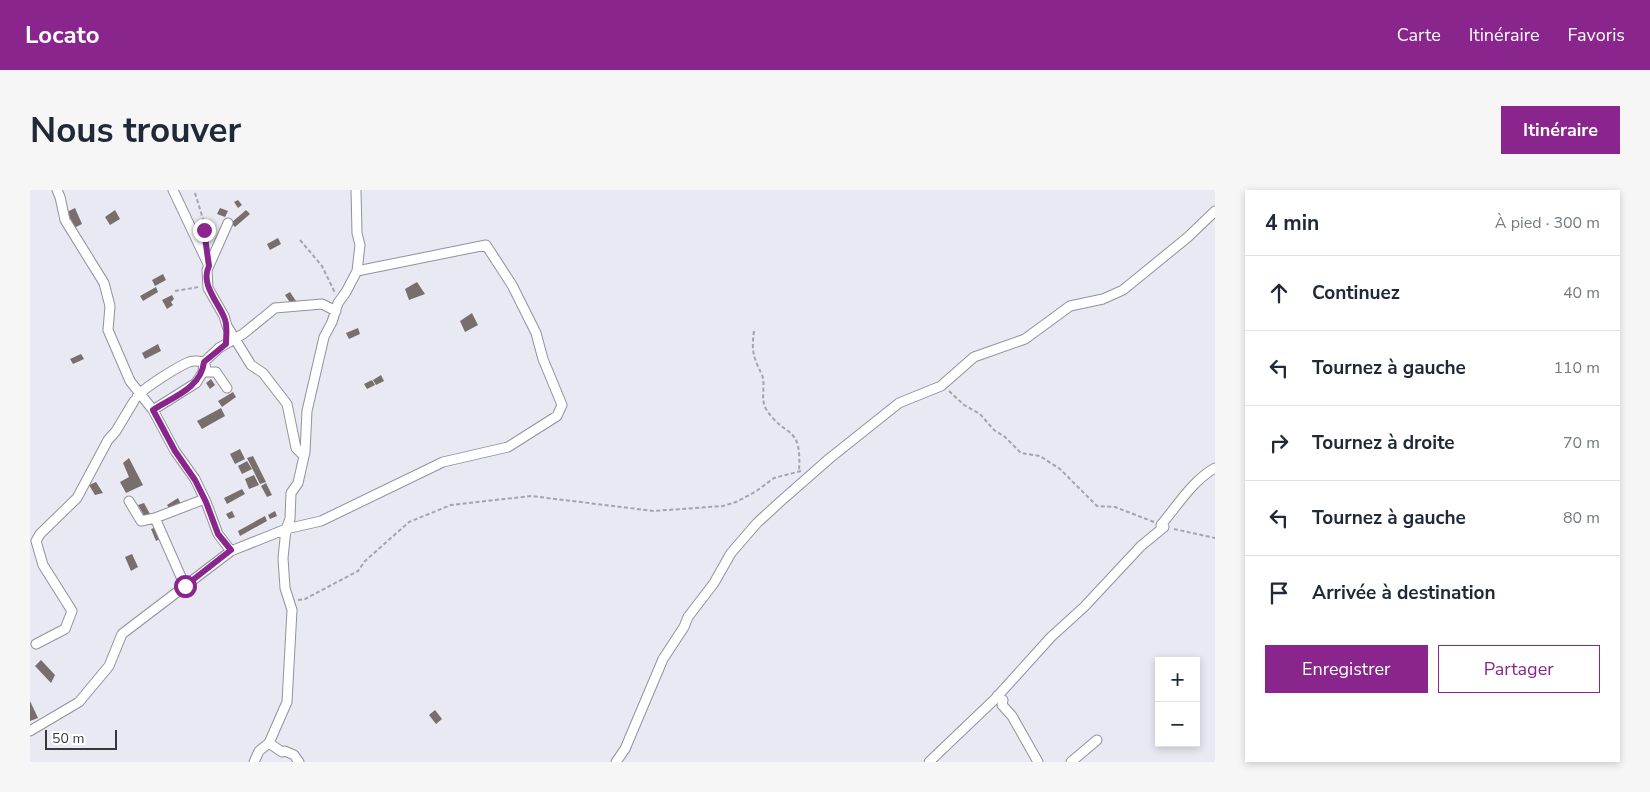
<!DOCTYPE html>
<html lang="fr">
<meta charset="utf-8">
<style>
body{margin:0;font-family:"Nunito Sans",sans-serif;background:#f6f6f7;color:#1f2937}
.controls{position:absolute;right:15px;bottom:15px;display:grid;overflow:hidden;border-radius:0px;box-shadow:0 2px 8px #0003}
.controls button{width:45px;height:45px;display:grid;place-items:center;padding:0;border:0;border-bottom:1px solid #e0e1e3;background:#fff;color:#1f2937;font:25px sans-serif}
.scale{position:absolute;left:15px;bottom:12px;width:72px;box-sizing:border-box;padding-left:5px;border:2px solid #38383c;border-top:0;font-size:14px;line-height:18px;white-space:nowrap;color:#38383c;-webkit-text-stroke:4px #fff;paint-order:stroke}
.stop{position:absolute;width:15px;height:15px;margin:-11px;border:4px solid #89258c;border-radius:50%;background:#fff}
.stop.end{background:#89258c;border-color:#fff;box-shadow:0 1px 5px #0008}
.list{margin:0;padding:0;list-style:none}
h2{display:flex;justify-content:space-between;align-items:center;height:65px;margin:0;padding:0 20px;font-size:21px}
h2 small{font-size:16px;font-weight:400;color:#747a83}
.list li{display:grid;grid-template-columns:32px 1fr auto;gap:15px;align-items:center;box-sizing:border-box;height:75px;padding:0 20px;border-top:1px solid #e0e1e3}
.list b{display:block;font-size:19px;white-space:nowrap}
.list em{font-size:16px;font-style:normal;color:#747a83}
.actions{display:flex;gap:10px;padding:15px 20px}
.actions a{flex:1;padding:11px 0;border:1px solid #89258c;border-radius:0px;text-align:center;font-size:18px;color:#89258c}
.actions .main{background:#89258c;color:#fff}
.icon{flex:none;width:28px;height:28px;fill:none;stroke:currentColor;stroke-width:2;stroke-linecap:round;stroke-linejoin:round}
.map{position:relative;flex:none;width:1185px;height:572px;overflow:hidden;border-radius:0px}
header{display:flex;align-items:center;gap:30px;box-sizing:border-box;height:70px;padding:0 25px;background:#89258c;color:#fff}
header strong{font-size:24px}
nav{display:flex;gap:28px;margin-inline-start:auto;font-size:18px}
.intro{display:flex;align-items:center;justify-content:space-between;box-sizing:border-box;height:120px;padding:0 30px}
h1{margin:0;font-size:35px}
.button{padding:12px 22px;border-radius:0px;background:#89258c;color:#fff;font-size:18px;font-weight:700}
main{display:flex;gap:30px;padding:0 30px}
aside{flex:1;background:#fff;border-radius:0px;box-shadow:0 2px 8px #0003}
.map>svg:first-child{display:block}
.building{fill:#786f6d}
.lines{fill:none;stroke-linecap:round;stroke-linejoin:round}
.street-casing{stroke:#91929b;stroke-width:11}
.path{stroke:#a4a4ac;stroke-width:2;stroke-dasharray:4 2.5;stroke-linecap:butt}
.street{stroke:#fff;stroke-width:9}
.route{stroke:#89258c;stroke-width:6}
</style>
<header>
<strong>Locato</strong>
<nav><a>Carte</a><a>Itinéraire</a><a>Favoris</a></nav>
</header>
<div class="intro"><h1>Nous trouver</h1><a class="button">Itinéraire</a></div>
<main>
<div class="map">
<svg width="1185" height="572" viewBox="0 0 1185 572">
<rect width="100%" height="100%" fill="#e8e9f2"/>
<path class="building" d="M208,10l4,5 -4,3 -4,-6z
M45,18l7,16 -8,4 -7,-16z
M190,18l8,3 -3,6 -8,-3z
M85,20l5,9 -10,6 -5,-8z
M216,20l4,4 -15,13 -4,-4z
M248,48l3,6 -11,6 -3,-6z
M133,84l3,6 -11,6 -3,-6z
M387,92l8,12 -16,6 -4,-11z
M126,97l2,5 -15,9 -3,-5z
M260,102l6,9 -5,3 -6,-9z
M142,105l2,4 -3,3 2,3 -6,4 -5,-9z
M442,123l6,12 -13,7 -5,-11z
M328,138l2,6 -11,5 -3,-6z
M128,154l3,7 -16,8 -3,-6z
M51,164l3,5 -11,5 -3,-5z
M351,185l3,6 -8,4 -3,-5z
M181,189l4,6 -5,4 -4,-6z
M342,190l3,5 -8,4 -3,-5z
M203,202l3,5 -14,10 -4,-6z
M191,218l4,8 -23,13 -5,-8z
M210,259l5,10 -10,5 -5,-10z
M223,266l13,26 -6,2 -13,-26z
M99,268l14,27 -17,8 -6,-11 9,-5 -6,-14z
M217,271l5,8 -10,5 -4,-8z
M224,285l5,10 -10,4 -4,-10z
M66,292l7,11 -8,2 -6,-10z
M236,293l6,12 -5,2 -6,-11z
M212,299l3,5 -18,10 -3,-6z
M148,308l3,6 -11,6 -3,-5z
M114,313l6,11 -5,3 -7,-12z
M202,321l3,6 -6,2 -3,-5z
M245,321l2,5 -7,3 -2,-4z
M235,326l2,5 -27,15 -2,-5z
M127,337l5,11 -6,3 -5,-12z
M102,364l6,13 -7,4 -6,-14z
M11,470l14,15 -4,8 -16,-17z
M0,511l8,17 -8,3z
M405,520l7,9 -6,5 -7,-9z"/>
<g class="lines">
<defs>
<path id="street" d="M143,0l36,76
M198,33l-21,47 1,18 16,28 3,10 24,39 12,8 24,31 9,44 8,8
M107,207c6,-9 42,-31 52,-35 6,-2 10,-1 15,0l3,10h9l11,16
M123,220l43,-27 7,-11 1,-10 15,-14 24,-14 32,-26 47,-4 14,7
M99,311l12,20 14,-3 30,68
M125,328l47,-18 4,2
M201,361l55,-22 35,-8 122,-59 65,-15 49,-31 5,-11 -19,-46 -7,-26 -24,-48 -26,-40 -129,26
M6,454l29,-15 7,-18 -29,-46 -7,-24 4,-7 37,-36 31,-58 8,-9 18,-30
M967,506l6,4 -1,5 10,11 26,46
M0,541l49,-29 30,-36 13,-32 109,-83 -13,-17 -12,-32 -11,-23 -20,-28 -22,-41 -23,-29 -22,-51 2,-24 -6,-23 -39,-63 -5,-23 -3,-7
M239,553l13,9 3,-1 9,4 5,7
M224,572l5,-11 10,-8 18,-41 5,-92 -7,-22 -2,-30 3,-29 4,-10 1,-26 7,-10 7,-31 2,-41 17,-74 8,-15 6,-19 8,-11 11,-21 3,-26 -3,-12 -1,-43
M586,572l9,-13 38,-90 21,-32 4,-10 26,-34 17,-30 26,-30 24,-22 49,-43 69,-55 42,-17 33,-29 51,-18 45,-33 33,-7 20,-9 65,-53 27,-26
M899,572l66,-63 56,-62 33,-30 57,-61 23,-19 -3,-2c16,-19 32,-45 54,-57
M1041,572l26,-22"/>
</defs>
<use href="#street" class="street-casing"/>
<path class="path" d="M165,3l9,29 1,12
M270,50l22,26 13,27
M145,101l24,-4
M724,141c-3,21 0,27 8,44 4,10 -2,24 4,34 19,30 36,14 33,62
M919,201l15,14 16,9 14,16 11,7 16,16 19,3 20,13 37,37 18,1 39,15
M1144,339l41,9
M268,410l7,-1 53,-28 7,-10 44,-39 42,-17 80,-9 123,15 69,-5 13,-4 19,-10 19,-14 27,-7"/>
<use href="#street" class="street"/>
</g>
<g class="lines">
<path class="route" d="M155,396l46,-36 -13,-16 -12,-32 -11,-22 -20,-29 -22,-41c20,-13 48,-22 51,-48l22,-18c0,-9 2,-19 -2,-27 -6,-15 -24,-33 -15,-51l-5,-36"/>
</g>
</svg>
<div class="controls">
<button>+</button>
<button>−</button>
</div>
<div class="scale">50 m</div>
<div class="stop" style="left:155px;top:396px"></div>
<div class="stop end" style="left:174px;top:40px"></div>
</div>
<aside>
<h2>4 min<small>À pied · 300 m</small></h2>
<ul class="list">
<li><svg class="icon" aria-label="ahead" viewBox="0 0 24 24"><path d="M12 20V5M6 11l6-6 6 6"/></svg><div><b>Continuez</b></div><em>40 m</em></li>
<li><svg class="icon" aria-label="left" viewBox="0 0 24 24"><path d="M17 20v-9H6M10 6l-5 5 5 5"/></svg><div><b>Tournez à gauche</b></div><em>110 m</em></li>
<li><svg class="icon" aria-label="right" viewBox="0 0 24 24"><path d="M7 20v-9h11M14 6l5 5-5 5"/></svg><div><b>Tournez à droite</b></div><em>70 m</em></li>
<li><svg class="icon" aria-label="left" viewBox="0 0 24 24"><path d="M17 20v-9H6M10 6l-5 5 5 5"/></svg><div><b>Tournez à gauche</b></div><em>80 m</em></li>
<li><svg class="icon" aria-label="arrive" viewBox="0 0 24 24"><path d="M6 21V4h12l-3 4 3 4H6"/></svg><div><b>Arrivée à destination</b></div></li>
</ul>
<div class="actions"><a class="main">Enregistrer</a><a>Partager</a></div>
</aside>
</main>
